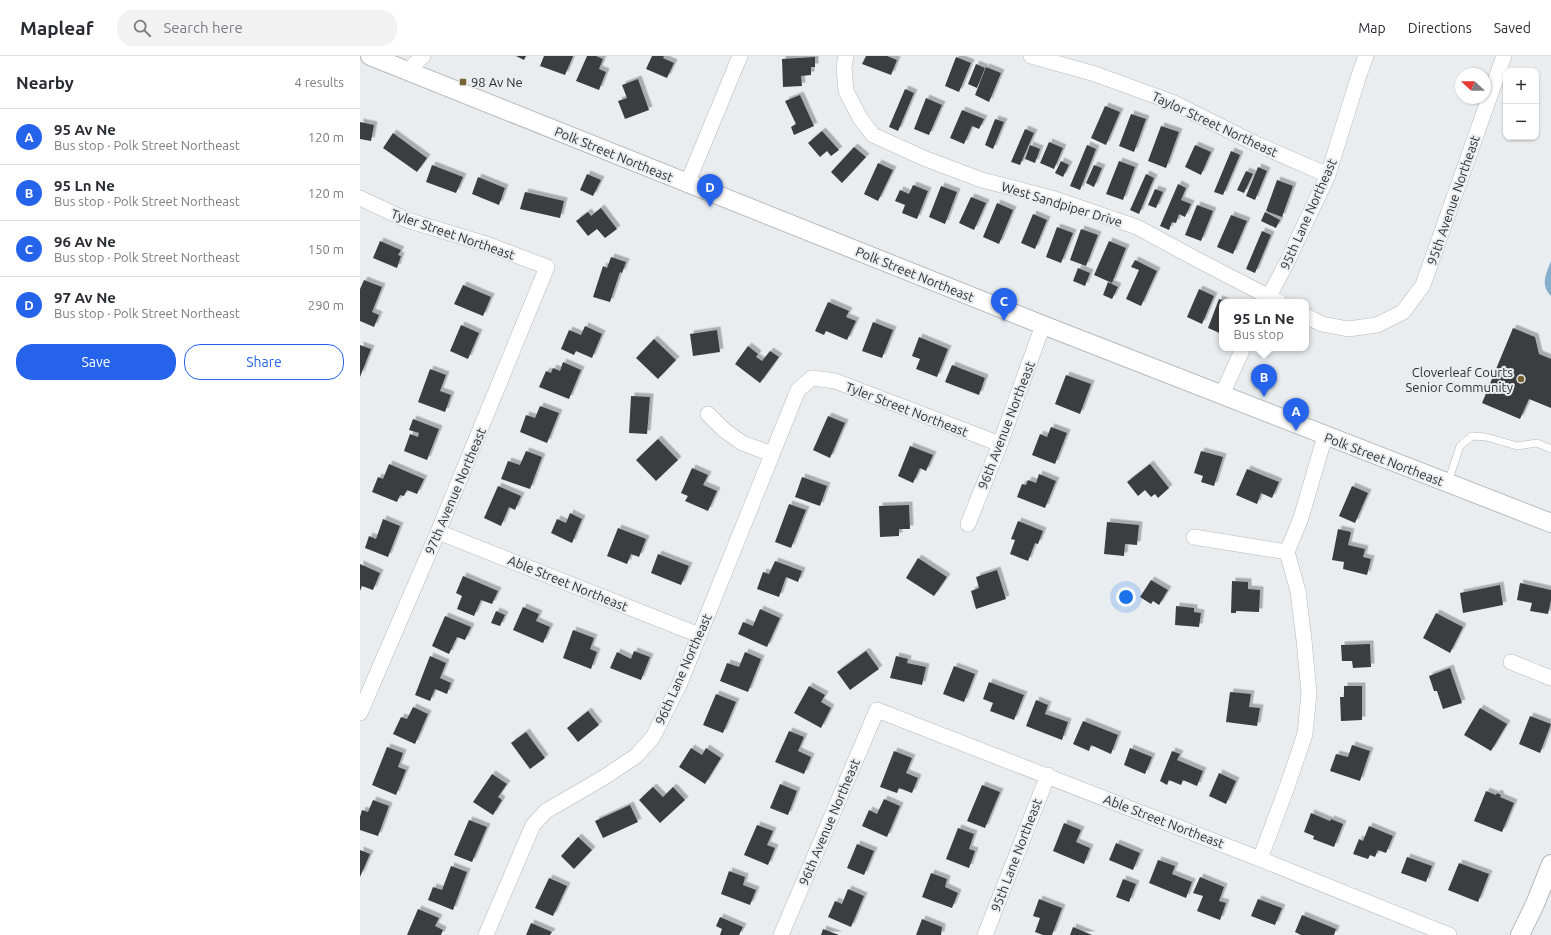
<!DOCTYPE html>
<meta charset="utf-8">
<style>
body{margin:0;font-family:Ubuntu,sans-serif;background:#f2f2f3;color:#2b2b33}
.controls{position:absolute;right:12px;top:12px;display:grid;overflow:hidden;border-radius:8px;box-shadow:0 1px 3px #0004}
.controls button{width:36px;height:36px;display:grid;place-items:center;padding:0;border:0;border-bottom:1px solid #e1e1e2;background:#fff;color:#2b2b33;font:20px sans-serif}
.compass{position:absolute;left:1095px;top:12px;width:36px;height:36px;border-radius:50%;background:#fff;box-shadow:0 1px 3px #0004;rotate:292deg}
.you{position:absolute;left:766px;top:541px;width:14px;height:14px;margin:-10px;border:3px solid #fff;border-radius:50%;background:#1a73e8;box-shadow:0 0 0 6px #1a73e833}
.badge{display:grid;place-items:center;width:26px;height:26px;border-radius:50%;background:#2563eb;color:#fff;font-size:13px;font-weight:700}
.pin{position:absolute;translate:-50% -33px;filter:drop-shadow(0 1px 2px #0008)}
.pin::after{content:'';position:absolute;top:21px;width:14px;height:12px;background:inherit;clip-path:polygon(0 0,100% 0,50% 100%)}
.popup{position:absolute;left:859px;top:243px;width:90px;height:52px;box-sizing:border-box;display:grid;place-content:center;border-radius:8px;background:#fff;filter:drop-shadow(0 1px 3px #0005);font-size:13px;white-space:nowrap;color:#7c7c81}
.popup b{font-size:15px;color:#2b2b33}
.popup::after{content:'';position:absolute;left:50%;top:100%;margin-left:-8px;border:8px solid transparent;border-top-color:#fff}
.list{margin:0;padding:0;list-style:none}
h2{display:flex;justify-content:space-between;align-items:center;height:52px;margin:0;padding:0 16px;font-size:17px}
h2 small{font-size:13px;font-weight:400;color:#7c7c81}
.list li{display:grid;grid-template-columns:26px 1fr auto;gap:12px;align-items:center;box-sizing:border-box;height:56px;padding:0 16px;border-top:1px solid #e1e1e2}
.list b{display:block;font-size:15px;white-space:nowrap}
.list p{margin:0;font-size:13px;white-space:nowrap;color:#7c7c81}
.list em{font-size:13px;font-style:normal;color:#7c7c81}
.actions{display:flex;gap:8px;padding:12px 16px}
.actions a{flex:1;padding:9px 0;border:1px solid #2563eb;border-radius:16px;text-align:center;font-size:14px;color:#2563eb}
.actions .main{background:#2563eb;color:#fff}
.icon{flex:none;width:22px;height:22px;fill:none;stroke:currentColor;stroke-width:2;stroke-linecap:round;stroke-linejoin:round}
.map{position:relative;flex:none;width:1191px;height:879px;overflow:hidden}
header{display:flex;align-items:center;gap:24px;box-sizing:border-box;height:56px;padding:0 20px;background:#fff;border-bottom:1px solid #e1e1e2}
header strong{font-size:19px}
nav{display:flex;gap:22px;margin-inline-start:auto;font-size:14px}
.search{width:280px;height:36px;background:#f2f2f3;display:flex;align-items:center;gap:10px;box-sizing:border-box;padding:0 14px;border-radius:16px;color:#7c7c81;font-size:15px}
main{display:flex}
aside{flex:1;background:#fff}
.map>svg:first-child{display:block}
.water{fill:#85b0cb}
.building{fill:#3a3e40;filter:url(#shadow)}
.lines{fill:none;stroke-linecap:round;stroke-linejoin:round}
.service-casing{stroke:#b5b9bb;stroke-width:8}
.minor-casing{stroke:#b5b9bb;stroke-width:16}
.tertiary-casing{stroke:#b5b9bb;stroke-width:20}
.service{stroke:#fff;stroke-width:7}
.minor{stroke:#fff;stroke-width:15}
.tertiary{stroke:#fff;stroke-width:18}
.poi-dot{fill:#766130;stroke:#e9edf0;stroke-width:1.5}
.labels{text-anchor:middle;stroke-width:4;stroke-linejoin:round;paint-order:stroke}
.poi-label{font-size:13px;fill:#2f3031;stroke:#e9edf0;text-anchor:start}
.street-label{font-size:13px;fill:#2f3031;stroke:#e9edf0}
</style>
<header>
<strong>Mapleaf</strong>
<div class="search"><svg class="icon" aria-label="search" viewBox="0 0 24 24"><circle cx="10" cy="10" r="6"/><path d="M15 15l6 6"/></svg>Search here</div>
<nav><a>Map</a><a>Directions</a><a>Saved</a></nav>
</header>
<main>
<aside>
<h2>Nearby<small>4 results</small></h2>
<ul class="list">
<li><span class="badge">A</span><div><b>95 Av Ne</b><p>Bus stop · Polk Street Northeast</p></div><em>120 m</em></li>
<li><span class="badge">B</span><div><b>95 Ln Ne</b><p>Bus stop · Polk Street Northeast</p></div><em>120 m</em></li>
<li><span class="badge">C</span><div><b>96 Av Ne</b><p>Bus stop · Polk Street Northeast</p></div><em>150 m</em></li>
<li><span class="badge">D</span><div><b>97 Av Ne</b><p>Bus stop · Polk Street Northeast</p></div><em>290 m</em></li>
</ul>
<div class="actions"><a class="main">Save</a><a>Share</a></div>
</aside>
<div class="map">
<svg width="1191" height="879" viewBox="0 0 1191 879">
<defs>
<filter id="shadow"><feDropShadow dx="3.5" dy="-3.5" stdDeviation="0" flood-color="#0004"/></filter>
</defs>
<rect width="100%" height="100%" fill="#e9edf0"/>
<path class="water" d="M1191,205v35c-11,-11 -5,-22 0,-35z"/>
<path class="building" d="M156,0h10l-2,4z
M184,0h29l-8,19 -25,-9z
M227,0h9l7,3 -4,10 7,3 -7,18 -23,-9z
M292,0h12l-1,2 11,5 -7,15 -21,-9z
M506,0h21l10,4 -6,15 -29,-11z
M455,1v10h-4v8l-10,1 1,10 -19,1 -1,-28z
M596,1l15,6 -12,29 -14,-6z
M616,8l9,4 -8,20 -9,-4z
M626,11l15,6 -12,29 -14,-7z
M278,23l11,31 -24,9 -7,-18 9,-3 -5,-13z
M545,33l9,4 -16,38 -9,-4z
M440,39l14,31 -20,9 -3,-8 5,-3 -11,-23z
M566,42l16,7 -13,30 -15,-6z
M745,50l15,6 -14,33 -15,-7z
M602,54l22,9 -5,10 -7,-3 -8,18 -14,-6z
M771,58l15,5 -12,33 -15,-6z
M635,63l9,3 -11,27 -8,-4z
M0,66l14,3 -3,16 -11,-2z
M801,70l18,6 -13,36 -18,-7z
M665,73l9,4 -14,32 -9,-3z
M462,75l17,19 -8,6 -4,-5 -7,6 -12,-14z
M33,77l34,25 -10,14 -34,-24z
M689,86l14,6 -9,21 -14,-6z
M670,89l10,4 -5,14 -10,-4z
M727,89l9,4 -16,41 -10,-4z
M835,89l16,7 -10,23 -16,-8z
M494,91l12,10 -24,26 -11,-11z
M871,95l9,4 -17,40 -9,-3z
M701,105l8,4 -6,12 -8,-4z
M759,105l16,6 -12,33 -17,-6z
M518,107l15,7 -15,31 -14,-7z
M72,109l31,12 -7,16 -30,-11z
M734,109l8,3 -8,19 -8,-4z
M898,111l9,4 -12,29 -9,-4z
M886,115l7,3 -9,19 -7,-3z
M227,118l14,6 -8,16 -13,-6z
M786,118l8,4 -15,36 -9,-4z
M118,121l27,11 -6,17 -27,-11z
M917,124l16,6 -11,31 -16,-6z
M818,128l8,4 -5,12 10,4 -6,13 -6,-3 -3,9 -4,-1 -3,8 -9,-4z
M553,129l15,6 -11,28 -15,-6 3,-8 -10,-4 5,-11 9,4z
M581,130l16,6 -12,32 -16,-7z
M795,133l8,3 -7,16 -8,-3z
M165,136l39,9 -4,17 -40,-9z
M611,141l15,6 -12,27 -15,-7z
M637,147l16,7 -14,34 -16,-7z
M837,149l16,6 -12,30 -16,-6z
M241,152l16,21 -12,9 -8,-9 -9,7 -12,-15 12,-9 3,4z
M905,156l15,8 -4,8 -15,-7z
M673,158l14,6 -12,29 -14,-6z
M871,159l16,6 -14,33 -16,-7z
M697,171l16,6 -12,30 -15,-6z
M721,173l17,6 -12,31 -16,-6z
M902,175l9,4 -16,38 -9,-4z
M20,185l21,9 -3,5 3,1 -4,12 -24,-10z
M749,185l17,7 -14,35 -18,-8z
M251,201l15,5 -4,11 -2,-1 -10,30 -17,-5 10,-31 4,2z
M775,204l22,11 -16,35 -15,-7 13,-29 -8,-3z
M718,212l12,5 -5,13 -12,-5z
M4,224l18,7 -10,25 7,3 -5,12 -14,-6v-32z
M748,226l10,5 -6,12 -9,-4z
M103,229l28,12 -8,19 -29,-12z
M839,233l15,7 -12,28 -15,-7z
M859,243l8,3h-5v32l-14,-6z
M468,246l21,9 -3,6 10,4 -9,19 -21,-9 -2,4 -9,-4z
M513,266l20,8 -11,28 -20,-7z
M101,269l18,8 -11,26 -18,-8z
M225,270l17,8 -10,24 -16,-7 -2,4 -13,-6 8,-19 12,5z
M1153,272l22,9 4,17 12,5v49l-22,-9 -9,20 -38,-16z
M357,274l3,22 -27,4 -3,-22z
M559,281l29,12 -11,28 -21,-8 4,-10 -8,-3z
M294,283l22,21 -18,19 -22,-21z
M0,289l11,4 -11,28z
M388,290l10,8 -2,3 6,4 8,-10 9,6 -19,26 -25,-19z
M203,306l18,8 -12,29 -30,-12 7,-16 5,2 2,-5 7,3z
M592,309l33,13 -6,17 -34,-13z
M70,313l16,6 -6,16 11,4 -6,17 -27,-10z
M706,319l25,9 -11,30 -25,-10z
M271,340l19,1 -3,37 -18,-1z
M180,350l19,7 -12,30 -27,-11 6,-17 9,3z
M468,360l17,7 -15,35 -17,-8z
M53,363l26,10 -12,31 -23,-9 6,-17 8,3 1,-4 -10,-3z
M691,371l16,6 -12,31 -23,-9 8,-21 7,3z
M298,383l20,21 -22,21 -20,-21z
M550,390l23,9 -7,16 -6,-3 -7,15 -15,-7z
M166,395l16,6 -12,32 -29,-10 7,-18 12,4z
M841,395l22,6 -9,29 -13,-4 2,-6 -9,-3z
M29,408l35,15 -7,15 -10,-4 -3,6 -4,-1 -3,7 -25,-10 6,-15 5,2z
M790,408l19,24 -11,10 -3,-4 -4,3 -6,-7 -7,6 -11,-14z
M332,412l16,7 -5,10 14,6 -9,20 -23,-10 3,-5 -7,-3z
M887,413l32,13 -7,16 -11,-5 -4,11 -21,-9z
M679,418l17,7 -11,27 -28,-11 5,-13 4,1 2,-5 8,3z
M442,421l25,9 -7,20 -25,-9z
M138,430l23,10 -6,14 -6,-3 -8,19 -17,-8z
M992,430l16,7 -13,30 -16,-7z
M429,448l17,6 -15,38 -16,-6z
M549,449l1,24h-11v7l-19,1 -1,-31z
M210,457l12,6 -10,24 -21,-10 6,-14 9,4z
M23,463l17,7 -12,31 -23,-9 4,-12 7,3z
M658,465l25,10 -5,13 -3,-1 -7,18 -18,-7 5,-14 -4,-1z
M747,466l32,3 -2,20 -12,-1 -1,12 -20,-2z
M258,472l28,11 -7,18 -8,-3 -4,10 -20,-8z
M978,473l13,3 -3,13 17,4 -2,8 8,2 -4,16 -24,-6 1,-7 -12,-2z
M298,498l31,12 -8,19 -30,-12z
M558,502l29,19 -13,19 -28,-18z
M415,505l27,10 -4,11 -12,-5 -7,20 -22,-8 6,-17 6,2z
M0,508l20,9 -7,17 -11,-4 -2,5z
M637,514l9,29 -30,10 -5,-18 8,-3 -3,-11z
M103,520l35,15 -6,13 -11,-4 -7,16 -17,-7 5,-13 -6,-3z
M791,524l17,10 -9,15 -6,-4 -2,3 -11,-7z
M872,525l16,1v7l12,1 -1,22 -23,-1v2h-5z
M1160,527l31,7v10l-3,14 -18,-3 2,-8 -15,-3z
M1140,529l3,20 -40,8 -3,-20z
M816,550l18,2v4l7,1 -2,14 -24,-2z
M163,551l16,7 -3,7 14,6 -7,16 -30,-13z
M400,553l20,9 -13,29 -29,-13 5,-12 10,4z
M136,555l9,4 -5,11 -9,-3z
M1076,557l27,14 -13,26 -27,-15z
M85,560l26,11 -6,13 -8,-3 -8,17 -17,-8z
M213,574l21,8 -4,11 7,3 -6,17 -28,-11z
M1010,588l1,23 -18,1 -1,-7h-10l-1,-16z
M274,595l16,6 -9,23 -31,-12 7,-16 14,7z
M506,595l13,18 -29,21 -13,-18z
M385,596l16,7 -13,33 -28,-11 7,-18 12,4z
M70,600l16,7 -6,15 11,5 -4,11 -12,-5 -5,12 -15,-6z
M536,600l12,3 -1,4 19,4 -4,18 -32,-7z
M594,610l21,8 -11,28 -21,-8z
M1090,612l12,35 -19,6 -6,-18h-3l-5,-15z
M629,626l35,13 -10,25 -24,-9 3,-8 -10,-4z
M449,630l16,9 -4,7 10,6 -10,20 -27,-15z
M984,630h18v34l-21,1 -1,-24h4z
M870,636l21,2 -2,13 11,1 -3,18 -31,-4z
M356,638l20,8 -13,31 -20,-8z
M676,644l12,5 -3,9 23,8 -6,18 -36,-14z
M53,651l15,7 -13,30 -22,-10 8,-17 6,2z
M1120,652l27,16 -16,27 -27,-16z
M228,655l11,14 -21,17 -11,-14z
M1170,660l21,8 -11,29 -21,-9z
M723,665l35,14 -7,19 -20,-9 -2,6 -16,-7z
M429,675l15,6 -6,14 13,6 -7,17 -29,-12z
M166,676l19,26 -15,11 -19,-26z
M992,689l18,6 -10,30 -30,-10 6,-17 12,3z
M27,691l16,6 -5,14 8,3 -10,25 -24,-10z
M331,692l11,7 4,-7 15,10 -16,26 -26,-17z
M770,692l22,9 -7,17 -21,-9z
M534,695l18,7 -6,15 12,5 -6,15 -13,-5 -2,5 -17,-6z
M812,695l8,3 -3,6 26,11 -6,15 -14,-6 -2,5 -12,-5 -2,5 -7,-4z
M859,717l17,8 -10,23 -17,-8z
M132,718l15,10 -9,13 4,3 -9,15 -20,-13z
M420,728l17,7 -9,24 -18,-7z
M622,729l18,7 -15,36 -18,-7z
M293,731l10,10 10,-10 12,13 -25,23 -21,-23z
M1126,735l10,4 1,-2 4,2 -1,2 14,6 -12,29 -28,-11z
M524,743l16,7 -13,31 -25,-11 7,-16 8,4z
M13,744l16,6 -11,30 -18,-6v-13l2,-7 6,2z
M270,749l8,17 -35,16 -8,-17z
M951,757l19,8 1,-2 12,5 -9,23 -21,-8 1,-3 -10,-4z
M109,764l18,7 -15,35 -18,-7z
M704,767l17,7 -5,12 14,6 -6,16 -31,-13z
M397,769l16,6 -6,14 8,3 -7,17 -24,-10z
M1009,770l24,10 -7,17 -8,-3 -3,7 -5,-2 -2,4 -15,-5 6,-15 4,2z
M598,772l16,6 -5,15 6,2 -6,17 -23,-9z
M218,781l14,13 -18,19 -13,-13z
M756,787l24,10 -7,17 -24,-10z
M497,788l17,7 -10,24 -17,-7z
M0,794l10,4 -10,23z
M1047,801l25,9 -6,16 -25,-9z
M798,804l17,6 -3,8 20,8 -6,16 -37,-15z
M1099,807l30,11 -11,28 -30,-12z
M91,810l16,6 -14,38 -25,-10 5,-13 9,3z
M369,815l16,6 -2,8 13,5 -6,15 -29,-11z
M571,817l16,6 -2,8 13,6 -6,15 -30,-11z
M840,821l24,10 -5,14 7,2 -6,17 -23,-9 6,-15 -10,-3z
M189,822l18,8 -14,30 -18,-8z
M763,823l13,5 -7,18 -13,-5z
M488,833l16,7 -13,31 -23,-10 7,-16 7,3z
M679,843l23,9 -10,27h-9l-8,-3 5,-14 -7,-2z
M898,843l24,9 -7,17 -24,-9z
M58,853l21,9 -4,8 8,4 -2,5h-34z
M942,859l34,14 -2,6h-33l-6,-3z
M360,861l23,10 -4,8h-19l2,-6 -6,-3z
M562,863l20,8 -1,8h-25z
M171,867l21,9 -2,3h-24z
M713,871l19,8h-22z
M463,873l16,6h-18z"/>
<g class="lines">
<defs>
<path id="service" d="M1088,426l12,-36 12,-10 14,1 31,9 20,-3 14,6"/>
<path id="minor" d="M486,0l-2,11 2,24 14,27 13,17 53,24 56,21 73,19 82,28 59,32 83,43
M671,0l64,18 77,28 82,41 74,32
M47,15l16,-15
M327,128l53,-128
M0,142l47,22 79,24 61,23 -109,265 -78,181
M906,246l21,-40 41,-87 31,-100 7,-19
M946,260l16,8 26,5 29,-4 26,-13 20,-27 81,-229
M862,339l21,-47
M348,358l16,16 18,13 30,11
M608,468l32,-80 43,-119
M78,476l261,103
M834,481l93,15
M1151,606l40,16
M900,803l27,-72 18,-53 4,-41 -5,-53 -6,-49 -11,-39 14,-34 24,-82
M126,879l47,-110 13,-14 57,-33 33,-22 17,-19 27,-54 118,-293 14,-12 23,3 165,63
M421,879l96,-225 383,149 189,76
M625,879l63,-160"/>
<path id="tertiary" d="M10,0l673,269 508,198
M1160,879l15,-31 16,-40"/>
</defs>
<use href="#service" class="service-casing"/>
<use href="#minor" class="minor-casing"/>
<use href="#tertiary" class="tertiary-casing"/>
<use href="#service" class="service"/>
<use href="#minor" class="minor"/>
<use href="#tertiary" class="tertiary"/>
</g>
<g class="poi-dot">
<rect x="99" y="22" width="8" height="8" rx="2"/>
<circle cx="1161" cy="323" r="4"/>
</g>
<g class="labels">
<g class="poi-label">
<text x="111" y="31">98 Av Ne</text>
<text x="1153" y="321" text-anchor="end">Cloverleaf Courts<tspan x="1153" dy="15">Senior Community</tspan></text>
</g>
<g class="street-label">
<text transform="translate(855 68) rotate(25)" y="5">Taylor Street Northeast</text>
<text transform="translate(254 98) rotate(22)" y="5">Polk Street Northeast</text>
<text transform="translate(1093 144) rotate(-71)" y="5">95th Avenue Northeast</text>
<text transform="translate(702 148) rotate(17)" y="5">West Sandpiper Drive</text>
<text transform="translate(948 158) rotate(-66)" y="5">95th Lane Northeast</text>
<text transform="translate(93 178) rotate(19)" y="5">Tyler Street Northeast</text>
<text transform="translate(555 218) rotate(22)" y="5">Polk Street Northeast</text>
<text transform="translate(547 353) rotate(21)" y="5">Tyler Street Northeast</text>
<text transform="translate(646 369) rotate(-69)" y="5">96th Avenue Northeast</text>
<text transform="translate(1024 403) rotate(21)" y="5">Polk Street Northeast</text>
<text transform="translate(95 435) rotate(-67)" y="5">97th Avenue Northeast</text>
<text transform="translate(208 527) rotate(22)" y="5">Able Street Northeast</text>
<text transform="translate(323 613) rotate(-66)" y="5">96th Lane Northeast</text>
<text transform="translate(804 765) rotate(21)" y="5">Able Street Northeast</text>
<text transform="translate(469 766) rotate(-67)" y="5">96th Avenue Northeast</text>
<text transform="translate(656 799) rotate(-69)" y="5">95th Lane Northeast</text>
</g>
</g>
</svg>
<div class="controls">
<button>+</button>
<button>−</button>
</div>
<svg class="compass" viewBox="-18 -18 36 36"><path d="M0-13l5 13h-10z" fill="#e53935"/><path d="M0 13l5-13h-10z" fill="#7c7c81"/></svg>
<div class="you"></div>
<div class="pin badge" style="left:936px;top:375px">A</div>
<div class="pin badge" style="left:904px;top:341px">B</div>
<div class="popup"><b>95 Ln Ne</b>Bus stop</div>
<div class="pin badge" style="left:644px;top:265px">C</div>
<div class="pin badge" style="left:350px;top:151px">D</div>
</div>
</main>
